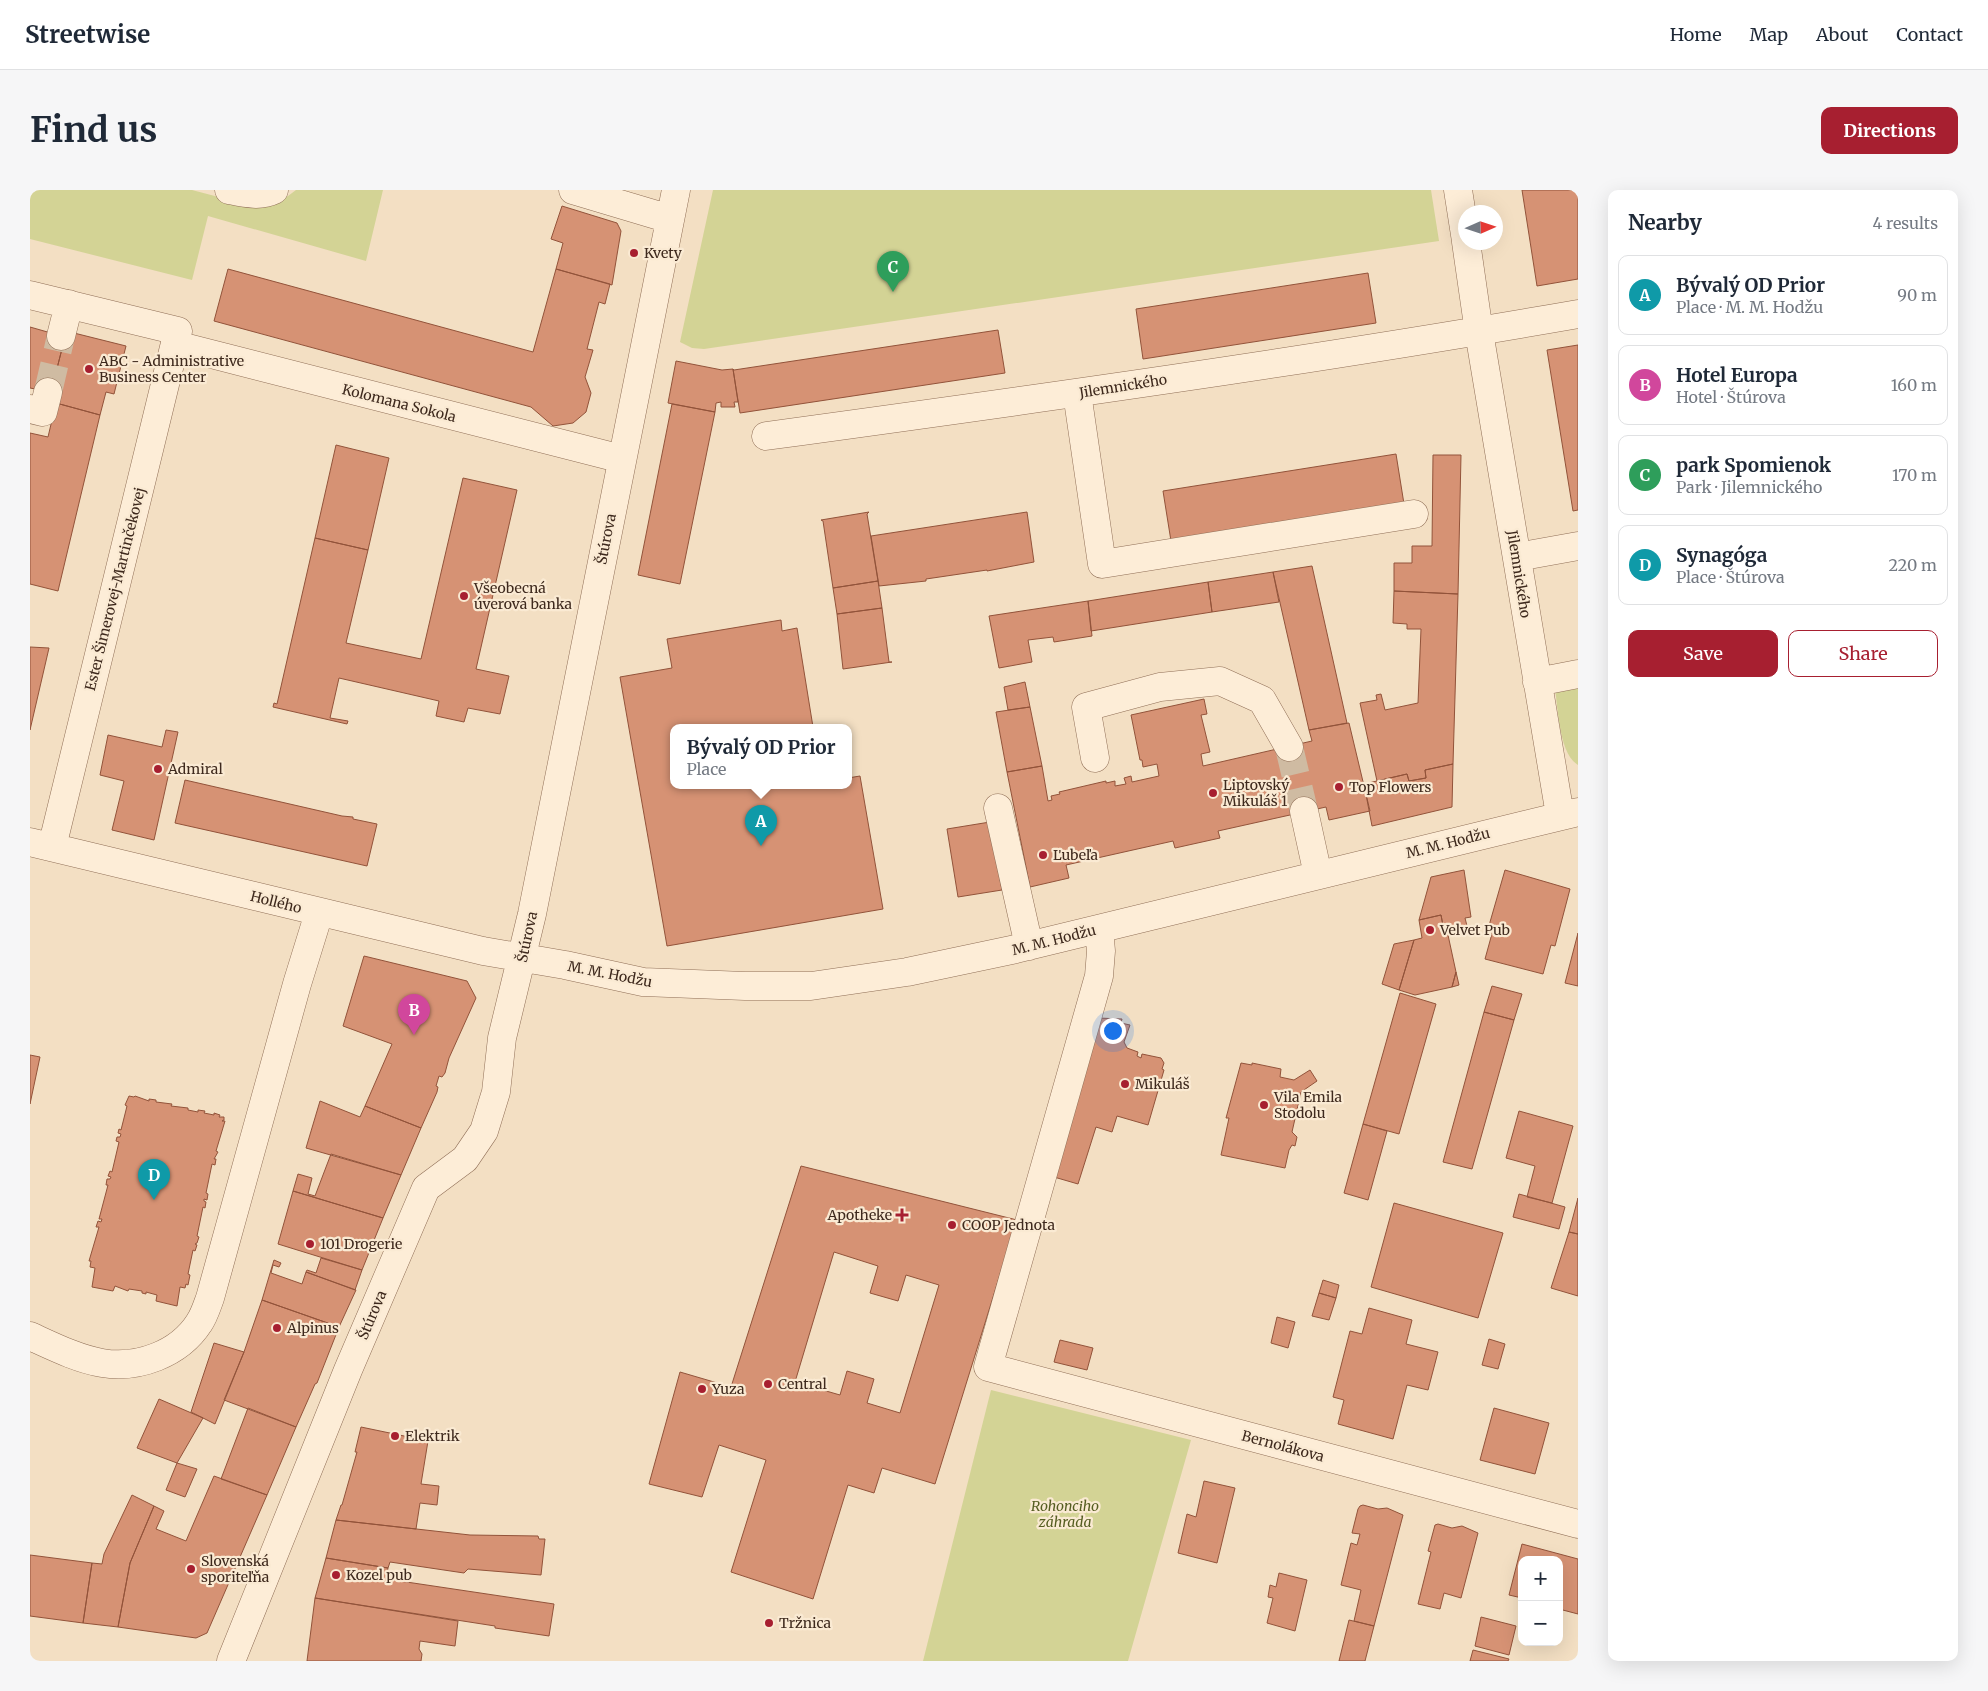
<!DOCTYPE html>
<meta charset="utf-8">
<style>
body{margin:0;font-family:Merriweather,serif;background:#f6f6f7;color:#1f2937}
.controls{position:absolute;right:15px;bottom:15px;display:grid;overflow:hidden;border-radius:10px;box-shadow:0 5px 20px #0002}
.controls button{width:45px;height:45px;display:grid;place-items:center;padding:0;border:0;border-bottom:1px solid #e0e1e3;background:#fff;color:#1f2937;font:25px sans-serif}
.compass{position:absolute;left:1428px;top:15px;width:45px;height:45px;border-radius:50%;background:#fff;box-shadow:0 5px 20px #0002;rotate:87deg}
.you{position:absolute;left:1082px;top:840px;width:18px;height:18px;margin:-12px;border:4px solid #fff;border-radius:50%;background:#1a73e8;box-shadow:0 0 0 8px #1a73e833}
.badge{display:grid;place-items:center;width:32px;height:32px;border-radius:50%;background:#a71f30;color:#fff;font-size:16px;font-weight:700}
.pin{position:absolute;translate:-50% -41px;filter:drop-shadow(0 1px 2px #0008)}
.pin::after{content:'';position:absolute;top:26px;width:18px;height:15px;background:inherit;clip-path:polygon(0 0,100% 0,50% 100%)}
.popup{position:absolute;left:640px;top:534px;width:182px;height:65px;box-sizing:border-box;display:grid;place-content:center;border-radius:10px;background:#fff;filter:drop-shadow(0 1px 4px #0005);font-size:16px;white-space:nowrap;color:#747a83}
.popup b{font-size:19px;color:#1f2937}
.popup::after{content:'';position:absolute;left:50%;top:100%;margin-left:-10px;border:10px solid transparent;border-top-color:#fff}
.list{margin:0;padding:0;list-style:none}
h2{display:flex;justify-content:space-between;align-items:center;height:65px;margin:0;padding:0 20px;font-size:21px}
h2 small{font-size:16px;font-weight:400;color:#747a83}
.list li{display:grid;grid-template-columns:32px 1fr auto;gap:15px;align-items:center;box-sizing:border-box;height:80px;margin:0 10px 10px;padding:0 10px;border:1px solid #e0e1e3;border-radius:10px}
.list b{display:block;font-size:19px;white-space:nowrap}
.list p{margin:0;font-size:16px;white-space:nowrap;color:#747a83}
.list em{font-size:16px;font-style:normal;color:#747a83}
.actions{display:flex;gap:10px;padding:15px 20px}
.actions a{flex:1;padding:11px 0;border:1px solid #a71f30;border-radius:10px;text-align:center;font-size:18px;color:#a71f30}
.actions .main{background:#a71f30;color:#fff}
.map{position:relative;flex:none;width:1548px;height:1471px;overflow:hidden;border-radius:10px}
header{display:flex;align-items:center;gap:30px;box-sizing:border-box;height:70px;padding:0 25px;background:#fff;border-bottom:1px solid #e0e1e3}
header strong{font-size:24px}
nav{display:flex;gap:28px;margin-inline-start:auto;font-size:18px}
.intro{display:flex;align-items:center;justify-content:space-between;box-sizing:border-box;height:120px;padding:0 30px}
h1{margin:0;font-size:35px}
.button{padding:12px 22px;border-radius:10px;background:#a71f30;color:#fff;font-size:18px;font-weight:700}
main{display:flex;gap:30px;padding:0 30px}
aside{flex:1;background:#fff;border-radius:10px;box-shadow:0 5px 20px #0002}
.map>svg:first-child{display:block}
.green{fill:#d3d395}
.building{fill:#d69274;stroke:#92533a;fill-rule:evenodd}
.lines{fill:none;stroke-linecap:round;stroke-linejoin:round}
.minor-tunnel{stroke:#cfbba2;stroke-width:28;stroke-dasharray:28 14;stroke-linecap:butt}
.minor-casing{stroke:#906f57;stroke-width:29}
.minor{stroke:#fdedd7;stroke-width:28}
.poi-dot{fill:#a71f30;stroke:#faead3;stroke-width:2}
.labels{text-anchor:middle;stroke-width:4.5;stroke-linejoin:round;paint-order:stroke}
.poi-label{font-size:14px;fill:#3e291d;stroke:#faead3;text-anchor:start}
.street-label{font-size:14px;fill:#3e291d;stroke:#faead3}
.park-label{font-size:14px;font-style:italic;fill:#555d21;stroke:#faead3}
</style>
<header>
<strong>Streetwise</strong>
<nav><a>Home</a><a>Map</a><a>About</a><a>Contact</a></nav>
</header>
<div class="intro"><h1>Find us</h1><a class="button">Directions</a></div>
<main>
<div class="map">
<svg width="1548" height="1471" viewBox="0 0 1548 1471">
<rect width="100%" height="100%" fill="#f3dfc3"/>
<path class="green" d="M0,0h162l38,10 36,3 22,-7 8,-6h87l-17,71 -158,-45 -16,64 -162,-41z
M683,0h718l8,51 -735,108 -12,-1 -12,-6z
M1548,488v87c-20,-12 -20,-61 -24,-84z
M961,1200l200,50 -63,221h-205z"/>
<path class="building" d="M1492,0h56v89l-41,7z
M532,16l55,17 4,8 -9,54 -56,-16 7,-26 -12,-4z
M198,79l305,83 23,-83 54,15 -5,20 -6,-2 -12,47 6,1 -8,27 6,16 -5,19 -13,11 -20,3 -22,-19 -317,-86z
M1338,83l8,50 -233,36 -7,-50z
M0,137l35,10 -14,55 -21,-4z
M968,140l7,43 -265,40 -7,-44 1,1z
M44,143l52,13 -12,48 -8,-2 -6,23 -44,-12 -5,-11 14,-55z
M1548,155v165l-5,1 -26,-161z
M646,171l46,9 11,-1 5,33h-4l1,5h-14v-5l-5,1 -1,9 -47,-9z
M26,213l44,12 -42,176 -28,-7v-151l18,4z
M642,214l43,8 -35,172 -42,-9z
M306,255l53,13 -21,92 -53,-12z
M1366,264l8,50 -233,37 -8,-50z
M1403,265h28l-3,139 -64,-3v-28h18v-17h20z
M433,288l54,12 -41,179 33,7 -9,38 -32,-6 -4,14 -28,-6 3,-15 -100,-23 -9,40 18,3 -1,3 -74,-17 1,-4 3,1 38,-166 53,12 -22,93 75,16z
M839,322l-2,2 11,67 -45,7 -10,-67 -2,-1z
M997,322l7,50 -47,9v-1l-61,9v2l-47,5 -8,-50z
M1282,376l35,157 -38,7 -36,-158z
M1243,382l6,30 -67,10 -4,-30z
M848,391l4,27 -45,6 -4,-26z
M1178,392l4,30 -121,19 -3,-30z
M1364,401l64,3 -5,170 -28,6 1,8 -17,3 -2,-7 -30,7 -17,-78 17,-3 -1,-5 5,-1 4,16 33,-7 3,-74h-14v-5l-14,-1z
M1058,411l4,35 -38,6 -1,-5 -25,3 4,22 -33,6 -10,-52z
M852,418l7,54h3l-49,7 -6,-55z
M751,430l1,11 15,-3 16,99h-139v58h174v-7l12,-2 23,133 -216,37 -47,-269 52,-9 -5,-29z
M0,457l19,1 -19,82z
M995,492l5,25 -22,3 -4,-23z
M1174,509l3,15 -6,1 9,37 -9,2 2,12 109,-25 -3,-11 40,-7 21,88 -41,9 -3,-13 -108,24 2,7 -45,10 -2,-7 -107,24 3,13 -39,9 -23,-115 35,-6 6,35 4,-1 -1,-4 9,-2 -1,-2 47,-11v2l9,-2v5l11,-2 -2,-6 7,-2 1,6 27,-6 -2,-12 -14,3 -1,-7h-2l-9,-45z
M1000,517l12,59 -35,6 -11,-60z
M136,540l12,2 -24,108 -42,-10 12,-49 -24,-6 8,-40 54,12z
M1423,574l-1,43 -80,19 -8,-42 43,-10 2,7 17,-3 -1,-8z
M155,590l157,36 11,1v2l24,5 -10,42 -192,-43z
M960,632l12,68 -44,7 -11,-68z
M1434,680l7,47 -6,1 3,12 -23,6 -4,-21 -22,5 12,-43z
M1475,680l65,19 -15,57 -4,-1 -8,29 -58,-15 8,-29 -5,-1z
M1411,725l4,21 3,-1 8,37 -4,15 -37,8 -16,-5 15,-50 8,-2 -3,-18z
M1548,743v53l-13,-3z
M1384,750l-15,50 -17,-6 12,-40z
M334,766l103,25 9,17 -27,60 -4,15 -3,4 -3,-1 -3,10 2,1 -1,5 -16,36 -56,-22 27,-62 -49,-18z
M1426,782l3,13 -7,2z
M1462,796l30,8 -8,26 -30,-8z
M1370,803l36,11 -37,130 -36,-10z
M1454,822l30,8 -42,149 -29,-7z
M1068,828l24,1 -1,4 9,2 -6,17 3,6 11,4 -1,4 4,2 1,-4 19,4 3,5 -2,6 2,1 -16,55 -31,-9 -5,16 -16,-5 -18,57 -24,-7z
M0,865l10,2 -10,47z
M1211,873l11,2v-2l29,6 -1,8 14,3 16,-10 7,11 -16,11 -9,40 5,5 -2,9 -3,-1 -3,5 -4,18 -64,-13 8,-37h-3z
M99,906l5,1 1,-1 14,5v-2l7,1v2l16,2 -1,2 17,2v2l10,2v-2l7,1 -1,2 10,2v-2l6,2 -1,2h5v3l-2,1h3l-9,30 2,1 -4,7h2l-1,6 -3,-1 -6,29 2,1 -1,6 -3,-1v2l2,1 -1,6 -2,-1 -6,29 2,1 -2,6 -2,1 2,1 -2,6 -2,-1 -5,24 2,1 -2,10 -2,-1 -1,4 -5,-1 -3,19 -21,-5 1,-6 -11,-3v2l-4,-1v-2l-13,-2 -1,2 -13,-5 -2,5 -21,-4 3,-19 -5,-1 1,-6h-2l10,-34h-3l2,-6 3,1 1,-3h-3l9,-34h-2l1,-6h3l1,-2 -3,-1 2,-5 2,1 7,-30 -3,-1 1,-4h3l1,-3 -3,-1 1,-4 2,1 6,-24 -2,-1z
M290,911l40,16 5,-11 56,22 -20,47 -95,-27z
M1489,921l54,15 -21,77 -25,-6 8,-31 -29,-8z
M1333,934l24,7 -19,69 -24,-7z
M301,964l70,21 -18,43 -90,-27 5,-17 14,4 -4,16 7,2z
M771,976l216,54 -82,264 -53,-16 -8,25 -26,-8 -35,114 -82,-27 35,-112 -47,-15 -17,52 -53,-13 31,-112 51,15zM804,1062l44,14 -8,27 28,8 8,-26 33,10 -39,128 -33,-10 7,-24 -27,-8 -7,24 -45,-13z
M263,1001l90,27 -21,52 -84,-26z
M1489,1004l46,13 -6,22 -46,-12z
M1548,1008v36l-9,-2z
M1364,1013l109,30 -25,85 -107,-31z
M1539,1042l9,2v62l-27,-8z
M291,1068l41,12 -7,20 -49,-18 1,-2 9,3z
M244,1070l7,3 -2,4 -6,-2 -2,8 31,11 4,-12 50,18 -17,37 -77,-27z
M1293,1090l16,5 -3,13 -17,-5z
M1289,1103l17,5 -7,22 -17,-4z
M232,1110l77,27 -22,56 -2,1 -19,43 -72,-27 20,-48z
M1339,1118l43,12 -6,24 32,8 -10,38 -21,-5 -14,54 -55,-15 6,-24 -11,-3 17,-66 12,3z
M1247,1127l18,5 -7,26 -17,-5z
M1459,1149l16,5 -7,25 -16,-4z
M1030,1150l33,8 -6,22 -33,-8z
M184,1153l30,9 -29,72 -24,-12z
M129,1209l44,19 -26,45 -40,-15z
M218,1218l48,19 -29,68 -46,-16z
M1464,1218l55,15 -14,51 -55,-14z
M331,1237l67,14 -7,43 18,2 -2,19 -17,-2 -4,26 -80,-9 5,-15h1l15,-53h-2z
M147,1273l20,6 -12,28 -19,-7z
M184,1286l53,19 -60,138 -11,5 -78,-11 12,-64 24,-57 10,5 -8,18 30,12z
M1174,1291l31,7 -18,75 -39,-10 9,-39 9,3z
M102,1305l22,11 -24,57 -12,64 -35,-4 9,-60 10,1 2,-10z
M1333,1315l15,4 9,-1 16,7 -29,111 -20,-5 7,-31 -20,-5 10,-42 6,2 3,-11 -8,-1 6,-24 2,-3z
M306,1330l134,15 68,1 1,3h6l-4,36 -73,-6 -4,4 -74,-11 -2,6 -62,-10z
M1408,1334l14,4 10,-2 16,7 -17,65 -17,-5 -4,16 -22,-5 13,-52 -3,-1 7,-26z
M1492,1354l56,15v55l-19,-5v-49h-37v38l-13,-3z
M0,1365l62,8 -9,60 -53,-7z
M296,1368l62,10 -1,7 7,1 -1,4 161,24 -5,32 -54,-8v-2l-180,-28z
M1249,1383l28,7 -12,51 -28,-8 6,-25 -5,-1 2,-12 6,2z
M285,1408l143,23 -3,25 -35,-5 -1,8 3,5 -1,7h-114z
M1451,1427l35,9 -7,29 -34,-9z
M1319,1430l25,6 -9,35h-26z
M1443,1460l36,9 -1,2h-38z"/>
<g class="lines">
<path class="minor-tunnel" d="M18,202l13,-56
M1259,557l15,64"/>
<defs>
<path id="minor" d="M199,0c15,3 31,7 45,0
M543,0l97,29
M1428,0l8,51
M1436,52l13,90 81,483
M0,105l148,36 -126,516
M31,146l8,-32
M146,155l446,114
M1047,203l25,171 312,-50
M0,219l13,3 5,-20
M736,246c271,-37 543,-75 812,-122
M1487,367l61,-11
M1507,492l41,-8
M1065,568l-9,-51 74,-20 60,-6 42,19 27,47
M968,618l31,138
M1274,621l14,64
M0,652l453,109 82,14 78,17 102,4h66l96,-14 109,-23 562,-137
M1069,739l2,22 -2,25 -111,391 590,157
M0,1146c22,10 48,23 72,27 36,6 77,-9 97,-40 5,-7 8,-17 11,-25l87,-314 22,-71
M201,1471l117,-291 78,-182 39,-29 19,-28 12,-39 6,-54 30,-124 144,-724"/>
</defs>
<use href="#minor" class="minor-casing"/>
<use href="#minor" class="minor"/>
</g>
<g class="poi-dot">
<circle cx="604" cy="63" r="5"/>
<circle cx="59" cy="179" r="5"/>
<circle cx="434" cy="406" r="5"/>
<circle cx="128" cy="579" r="5"/>
<circle cx="1309" cy="597" r="5"/>
<circle cx="1183" cy="603" r="5"/>
<circle cx="1013" cy="665" r="5"/>
<circle cx="1400" cy="740" r="5"/>
<circle cx="1095" cy="894" r="5"/>
<circle cx="1234" cy="915" r="5"/>
<path d="M869.5 1017.5h5v5h5v5h-5v5h-5v-5h-5v-5h5z"/>
<circle cx="922" cy="1035" r="5"/>
<circle cx="280" cy="1054" r="5"/>
<circle cx="247" cy="1138" r="5"/>
<circle cx="738" cy="1194" r="5"/>
<circle cx="672" cy="1199" r="5"/>
<circle cx="365" cy="1246" r="5"/>
<circle cx="161" cy="1379" r="5"/>
<circle cx="306" cy="1385" r="5"/>
<circle cx="739" cy="1433" r="5"/>
</g>
<g class="labels">
<g class="poi-label">
<text x="614" y="68">Kvety</text>
<text x="69" y="176">ABC - Administrative<tspan x="69" dy="16">Business Center</tspan></text>
<text x="444" y="403">Všeobecná<tspan x="444" dy="16">úverová banka</tspan></text>
<text x="138" y="584">Admiral</text>
<text x="1193" y="600">Liptovský<tspan x="1193" dy="16">Mikuláš 1</tspan></text>
<text x="1319" y="602">Top Flowers</text>
<text x="1023" y="670">Ľubeľa</text>
<text x="1410" y="745">Velvet Pub</text>
<text x="1105" y="899">Mikuláš</text>
<text x="1244" y="912">Vila Emila<tspan x="1244" dy="16">Stodolu</tspan></text>
<text x="862" y="1030" text-anchor="end">Apotheke</text>
<text x="932" y="1040">COOP Jednota</text>
<text x="290" y="1059">101 Drogerie</text>
<text x="257" y="1143">Alpinus</text>
<text x="748" y="1199">Central</text>
<text x="682" y="1204">Yuza</text>
<text x="375" y="1251">Elektrik</text>
<text x="171" y="1376">Slovenská<tspan x="171" dy="16">sporiteľňa</tspan></text>
<text x="316" y="1390">Kozel pub</text>
<text x="749" y="1438">Tržnica</text>
</g>
<g class="street-label">
<text transform="translate(1093 196) rotate(-9)" y="5">Jilemnického</text>
<text transform="translate(369 213) rotate(14)" y="5">Kolomana Sokola</text>
<text transform="translate(576 349) rotate(-79)" y="5">Štúrova</text>
<text transform="translate(1489 384) rotate(81)" y="5">Jilemnického</text>
<text transform="translate(85 399) rotate(-76)" y="5">Ester Šimerovej-Martinčekovej</text>
<text transform="translate(1418 653) rotate(-14)" y="5">M. M. Hodžu</text>
<text transform="translate(246 712) rotate(14)" y="5">Hollého</text>
<text transform="translate(497 747) rotate(-78)" y="5">Štúrova</text>
<text transform="translate(1024 750) rotate(-14)" y="5">M. M. Hodžu</text>
<text transform="translate(580 784) rotate(11)" y="5">M. M. Hodžu</text>
<text transform="translate(342 1125) rotate(-67)" y="5">Štúrova</text>
<text transform="translate(1253 1256) rotate(15)" y="5">Bernolákova</text>
</g>
<g class="park-label">
<text x="1035" y="1321">Rohonciho<tspan x="1035" dy="16">záhrada</tspan></text>
</g>
</g>
</svg>
<div class="controls">
<button>+</button>
<button>−</button>
</div>
<svg class="compass" viewBox="-18 -18 36 36"><path d="M0-13l5 13h-10z" fill="#e53935"/><path d="M0 13l5-13h-10z" fill="#747a83"/></svg>
<div class="you"></div>
<div class="pin badge" style="left:731px;top:656px;background:#0f9aa8">A</div>
<div class="popup"><b>Bývalý OD Prior</b>Place</div>
<div class="pin badge" style="left:384px;top:845px;background:#d1479c">B</div>
<div class="pin badge" style="left:863px;top:102px;background:#2e9e5b">C</div>
<div class="pin badge" style="left:124px;top:1010px;background:#0f9aa8">D</div>
</div>
<aside>
<h2>Nearby<small>4 results</small></h2>
<ul class="list">
<li><span class="badge" style="background:#0f9aa8">A</span><div><b>Bývalý OD Prior</b><p>Place · M. M. Hodžu</p></div><em>90 m</em></li>
<li><span class="badge" style="background:#d1479c">B</span><div><b>Hotel Europa</b><p>Hotel · Štúrova</p></div><em>160 m</em></li>
<li><span class="badge" style="background:#2e9e5b">C</span><div><b>park Spomienok</b><p>Park · Jilemnického</p></div><em>170 m</em></li>
<li><span class="badge" style="background:#0f9aa8">D</span><div><b>Synagóga</b><p>Place · Štúrova</p></div><em>220 m</em></li>
</ul>
<div class="actions"><a class="main">Save</a><a>Share</a></div>
</aside>
</main>
